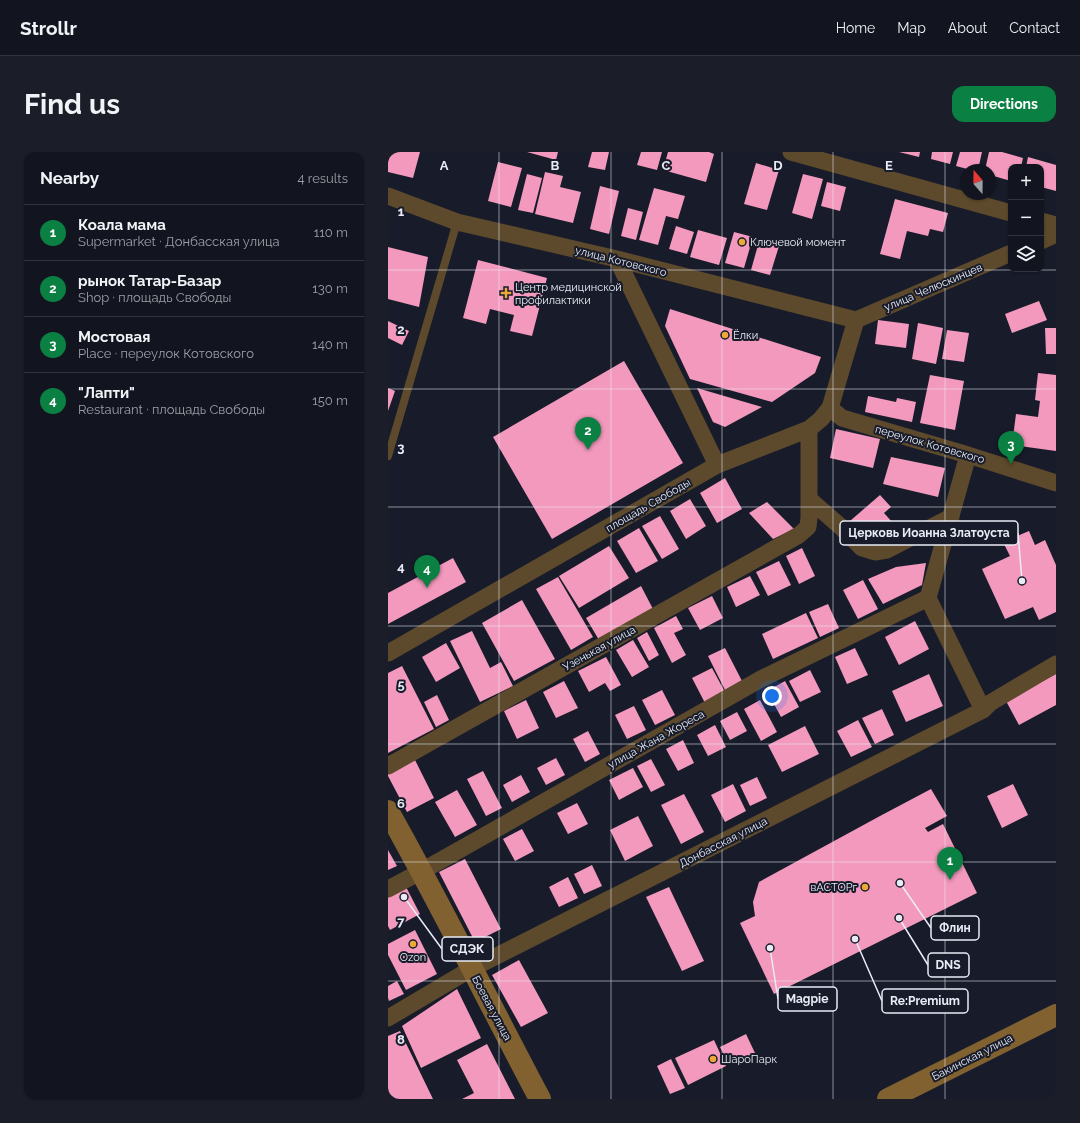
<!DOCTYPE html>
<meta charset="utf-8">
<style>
body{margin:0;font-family:Raleway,sans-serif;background:#1b1e29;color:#f1f3f6}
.controls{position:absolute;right:12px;top:12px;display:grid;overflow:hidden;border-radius:8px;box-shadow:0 1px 3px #0004}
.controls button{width:36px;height:36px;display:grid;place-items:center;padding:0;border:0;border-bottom:1px solid #31343e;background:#121520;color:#f1f3f6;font:20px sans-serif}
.compass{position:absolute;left:572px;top:12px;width:36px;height:36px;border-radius:50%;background:#121520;box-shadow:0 1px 3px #0004;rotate:340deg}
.you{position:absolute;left:384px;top:544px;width:14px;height:14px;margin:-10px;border:3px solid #fff;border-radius:50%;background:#1a73e8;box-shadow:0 0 0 6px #1a73e833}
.badge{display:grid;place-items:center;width:26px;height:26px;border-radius:50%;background:#0b8043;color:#fff;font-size:13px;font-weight:700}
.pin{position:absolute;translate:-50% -33px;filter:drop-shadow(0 1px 2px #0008)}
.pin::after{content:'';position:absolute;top:21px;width:14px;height:12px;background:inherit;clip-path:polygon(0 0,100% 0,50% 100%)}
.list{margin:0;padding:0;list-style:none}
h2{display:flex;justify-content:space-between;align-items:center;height:52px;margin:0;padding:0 16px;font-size:17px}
h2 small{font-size:13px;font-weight:400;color:#9c9fa5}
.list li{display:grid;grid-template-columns:26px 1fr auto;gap:12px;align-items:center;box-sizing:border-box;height:56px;padding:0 16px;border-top:1px solid #31343e}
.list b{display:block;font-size:15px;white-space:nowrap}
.list p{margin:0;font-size:13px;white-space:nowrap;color:#9c9fa5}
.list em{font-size:13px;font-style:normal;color:#9c9fa5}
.icon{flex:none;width:22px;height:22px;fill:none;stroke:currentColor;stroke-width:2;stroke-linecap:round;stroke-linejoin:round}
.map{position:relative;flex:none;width:668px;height:947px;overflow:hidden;border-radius:12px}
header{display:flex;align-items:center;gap:24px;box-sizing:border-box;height:56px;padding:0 20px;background:#121520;border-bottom:1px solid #31343e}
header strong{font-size:19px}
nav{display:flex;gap:22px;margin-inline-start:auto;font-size:14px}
.intro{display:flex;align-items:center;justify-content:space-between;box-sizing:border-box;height:96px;padding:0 24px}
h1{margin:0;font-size:28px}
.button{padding:10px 18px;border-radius:12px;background:#0b8043;color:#fff;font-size:14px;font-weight:700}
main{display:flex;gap:24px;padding:0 24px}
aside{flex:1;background:#121520;border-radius:12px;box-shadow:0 1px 3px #0004}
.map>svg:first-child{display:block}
.building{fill:#f399bd}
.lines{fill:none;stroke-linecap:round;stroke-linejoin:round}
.lane{stroke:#5d492b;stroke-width:8}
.street{stroke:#5d492b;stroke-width:17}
.secondary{stroke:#826130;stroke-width:22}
.grid{fill:none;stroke:#e9ecf6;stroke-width:1;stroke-opacity:0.55}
.poi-dot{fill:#eca93a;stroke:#181c2a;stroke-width:1.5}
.labels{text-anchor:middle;stroke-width:4;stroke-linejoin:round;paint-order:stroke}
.poi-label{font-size:11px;fill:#e9ecf6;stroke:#181c2a;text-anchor:start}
.street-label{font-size:11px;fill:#e9ecf6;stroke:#181c2a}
.grid-label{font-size:13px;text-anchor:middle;font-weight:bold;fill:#e9ecf6;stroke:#181c2a;stroke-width:4;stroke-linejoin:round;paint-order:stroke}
.leader{fill:none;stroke:#e9ecf6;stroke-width:1.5}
.callout-dot{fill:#e9ecf6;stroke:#181c2a;stroke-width:1.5}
.callout{fill:#181c2a;stroke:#e9ecf6;stroke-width:1.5}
.callout-label{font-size:12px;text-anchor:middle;font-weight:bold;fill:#e9ecf6}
</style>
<header>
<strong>Strollr</strong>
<nav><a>Home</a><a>Map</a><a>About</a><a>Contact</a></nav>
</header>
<div class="intro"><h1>Find us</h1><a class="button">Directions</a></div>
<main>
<aside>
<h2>Nearby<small>4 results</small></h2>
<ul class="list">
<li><span class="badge">1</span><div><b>Коала мама</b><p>Supermarket · Донбасская улица</p></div><em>110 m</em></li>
<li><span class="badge">2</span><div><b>рынок Татар-Базар</b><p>Shop · площадь Свободы</p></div><em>130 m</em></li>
<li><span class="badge">3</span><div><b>Мостовая</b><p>Place · переулок Котовского</p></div><em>140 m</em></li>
<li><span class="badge">4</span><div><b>&quot;Лапти&quot;</b><p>Restaurant · площадь Свободы</p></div><em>150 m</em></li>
</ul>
</aside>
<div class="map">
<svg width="668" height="947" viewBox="0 0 668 947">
<rect width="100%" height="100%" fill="#181c2a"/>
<path class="building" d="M0,0h32l-7,26 -25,-6z
M139,0h31l-2,8z
M204,0h17l-4,18 -17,-3z
M253,0h21l-5,18 -20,-5z
M280,0h41l5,2 -8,28 -43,-12z
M511,0h21l-1,5z
M544,0h21l-3,12 -19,-5z
M572,0h22l-4,18h-7l-15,-4z
M601,0h13l21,6 -2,9h-10v14l-21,-6v-5h-5z
M640,5l28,8v26l-15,-4v-20h-15z
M110,10l24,6 -11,39 -23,-6z
M368,11l23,7 -12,40 -23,-6z
M157,20l18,4 -3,11 21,5 -8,31 -38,-9z
M139,22l15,4 -9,35 -15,-3z
M415,22l20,5 -11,40 -20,-6z
M439,30l19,5 -6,24 -19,-5z
M212,34l19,5 -10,43 -19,-5z
M266,36l31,8 -7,23 -12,-3 -8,29 -19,-5z
M507,47l53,14 -5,19 -13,-3 -2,7 -21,-5 -7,28 -20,-5z
M240,56l15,4 -7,28 -15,-4z
M288,74l18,6 -7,22 -18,-5z
M310,78l29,8 -8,27 -29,-8z
M346,80l19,5 -9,31 -19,-5z
M372,86l20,5 -10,32 -19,-5z
M0,95l40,10 -9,50 -31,-8z
M90,108l69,18 -15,58 -22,-5 4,-16 -24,-6 -4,15 -23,-6z
M651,149l8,19 -35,13 -7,-19z
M282,157l151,48 -6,16 -43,29 -82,-23 -25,-53z
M490,168l31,4 -3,24 -31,-4z
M0,169l21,10 -7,14 -14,-7z
M530,171l25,5 -7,36 -24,-5z
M657,176h11v26h-10z
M559,178l22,3 -5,29 -22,-3z
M236,209l59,102 -131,76 -59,-102z
M650,221l18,2v76l-44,-6 4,-31 22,3 2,-16 -5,-1z
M542,223l34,6 -9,49 -35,-7z
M0,236l7,3 -7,20z
M309,236l65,19 -37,20 -12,-5z
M480,244l28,6 1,-4 19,4 -4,20 -47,-10z
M448,277l44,10 -7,29 -43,-10z
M503,305l54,11 -7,29 -55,-13z
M337,326l17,31 -25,14 -17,-30z
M492,343l11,12 -7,6 9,10 -23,21 -20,-23z
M302,347l16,27 -20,13 -16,-28z
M379,350l27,27 -21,10 -24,-26z
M272,364l19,33 -17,10 -20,-33z
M251,376l19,33 -22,12 -19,-32z
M641,379l6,14 10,-5 11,25v47l-17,8 -6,-13 -28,12 -23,-50 28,-13 -7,-14z
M221,394l20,32 -50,30 -20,-32z
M414,396l13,28 -16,8 -13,-28z
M65,406l13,24 -78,42v-31z
M391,409l12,24 -23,11 -12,-24z
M538,411l-4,22 -39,19 -15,-25 28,-12z
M362,424l10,19 -24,12 -9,-20z
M170,425l35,60 -22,13 -35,-61z
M475,428l15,29 -20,10 -15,-29z
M253,434l12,23 -54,31 -13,-22z
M324,444l11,22 -23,12 -12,-22z
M134,448l33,59 -41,22 -32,-58z
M440,452l11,24 -19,9 -11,-25z
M418,461l12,25 -45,21 -11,-25z
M288,464l7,13 -9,4 12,22 -14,8 -18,-35z
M527,469l14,28 -30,16 -14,-28z
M84,479l18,37 11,-6 12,24 -33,16 -30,-61z
M259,480l12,23 -10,6 -12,-23z
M245,488l16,27 -17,10 -16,-27z
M58,491l14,25 -24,14 -14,-25z
M337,496l17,33 -17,9 -17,-34z
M467,496l13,27 -21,9 -12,-27z
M218,505l15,28 -11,6 -5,-8 -16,9 -11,-21z
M14,514l32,63 -46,24v-80z
M324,516l13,24 -20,11 -13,-25z
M422,518l11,22 -21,10 -11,-21z
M541,522l14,32 -37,16 -14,-31z
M668,522v31l-37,20 -13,-24z
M176,529l14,27 -22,10 -13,-26z
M397,529l14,26 -18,10 -14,-26z
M274,538l13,25 -20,10 -13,-25z
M49,543l12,25 -13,7 -12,-25z
M138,548l13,28 -22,11 -13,-28z
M372,548l17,32 -16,9 -17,-32z
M246,554l12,24 -19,9 -12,-24z
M494,557l12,26 -19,9 -13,-26z
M349,560l10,19 -17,9 -10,-19z
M470,568l14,27 -21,10 -14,-26z
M327,573l11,22 -18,9 -11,-21z
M417,574l14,28 -37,18 -14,-27z
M200,579l12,23 -15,8 -12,-23z
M295,588l11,23 -16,8 -12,-22z
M168,606l9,17 -19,10 -9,-17z
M263,607l14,26 -14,7 -14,-26z
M27,608l19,38 -27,14 -19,-36v-3z
M245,616l10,19 -24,13 -10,-20z
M95,619l19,37 -16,8 -19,-37z
M133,623l9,17 -18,10 -9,-17z
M369,625l10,21 -17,8 -10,-21z
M345,632l13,27 -21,11 -14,-27z
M625,632l15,31 -26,13 -15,-32z
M543,637l16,27 -22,12 3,4 15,-8 34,69 -203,101 -34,-71 15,-7 -2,-14 6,-20 121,-66z
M69,638l20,35 -22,12 -20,-35z
M296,642l20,38 -23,12 -20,-39z
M189,651l11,21 -20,10 -11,-21z
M250,664l15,30 -28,15 -15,-31z
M134,677l12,22 -19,10 -12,-22z
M0,698l9,16 -9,4z
M77,707l36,70 -26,13 -36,-70z
M204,713l10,21 -18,8 -10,-20z
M180,725l10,21 -19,9 -10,-20z
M16,731l16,31 -30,16 -2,-4v-35z
M281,735l35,74 -22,10 -36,-74z
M27,778l22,44 -31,16 -18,-35v-11z
M131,808l29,53 -27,14 -29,-52z
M9,829l7,13 -15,7 -1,-3v-12z
M69,837l24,49 -60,30 -19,-42z
M12,879l33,68h-45v-63z
M358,882l9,19 -26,12 -9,-18z
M326,888l12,26 -38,19 -13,-27z
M99,892l28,55h-53l12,-6 -17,-33z
M283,907l14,29 -15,6 -13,-28z"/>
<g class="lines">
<path class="lane" d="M0,304l69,-234"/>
<path class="street" d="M403,0l220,61
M0,44l69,26 160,37 239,61
M653,69l15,4
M653,89l15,-7
M229,107l100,206
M468,168l155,-67
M442,256l12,10 126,37 88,28
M580,303l-40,143 55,112
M421,347l32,28 21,21 13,4 12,-2 64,-33
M0,501l329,-188 92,-36 12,-10 9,-11 26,-88
M0,614l411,-231 9,-8 1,-9v-89
M0,737l34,-18 339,-192 167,-81
M0,866l83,-49 512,-259 7,-7 66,-39"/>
<path class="secondary" d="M0,659c53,94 101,192 152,288
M500,947l168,-84"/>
</g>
<path class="grid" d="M111,0v947M223,0v947M334,0v947M445,0v947M557,0v947M0,118h668M0,237h668M0,355h668M0,474h668M0,592h668M0,710h668M0,829h668"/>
<g class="poi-dot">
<circle cx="354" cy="90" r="4"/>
<path d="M116 135h4v4h4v4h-4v4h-4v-4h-4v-4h4z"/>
<circle cx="337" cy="183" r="4"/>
<circle cx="477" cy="735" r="4"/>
<circle cx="25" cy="792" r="4"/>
<circle cx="325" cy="907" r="4"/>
</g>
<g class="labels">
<g class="poi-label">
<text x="362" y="94">Ключевой момент</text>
<text x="127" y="139">Центр медицинской<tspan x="127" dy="13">профилактики</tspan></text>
<text x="345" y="187">Ёлки</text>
<text x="469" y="739" text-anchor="end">вАСТОРг</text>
<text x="25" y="809" text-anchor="middle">Ozon</text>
<text x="333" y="911">ШароПарк</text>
</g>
<g class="street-label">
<text transform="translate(233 109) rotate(14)" y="4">улица Котовского</text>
<text transform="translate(545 135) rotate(-23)" y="4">улица Челюскинцев</text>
<text transform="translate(542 292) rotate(16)" y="4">переулок Котовского</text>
<text transform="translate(260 353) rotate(-30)" y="4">площадь Свободы</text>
<text transform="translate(211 496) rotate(-29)" y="4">Узенькая улица</text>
<text transform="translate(268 587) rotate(-29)" y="4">улица Жана Жореса</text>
<text transform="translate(335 690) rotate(-27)" y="4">Донбасская улица</text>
<text transform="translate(104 856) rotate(62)" y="4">Боевая улица</text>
<text transform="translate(584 905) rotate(-27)" y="4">Бакинская улица</text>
</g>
</g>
<g class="grid-label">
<text x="56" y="18">A</text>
<text x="167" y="18">B</text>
<text x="278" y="18">C</text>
<text x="390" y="18">D</text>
<text x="501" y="18">E</text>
<text x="13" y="64">1</text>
<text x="13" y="182">2</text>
<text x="13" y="300">3</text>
<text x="13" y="419">4</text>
<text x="13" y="537">5</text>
<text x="13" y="656">6</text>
<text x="13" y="774">7</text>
<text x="13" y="892">8</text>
</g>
<path class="leader" d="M634 429L630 381M512 731L543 776M16 745L54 797M511 766L540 813M382 796L390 847M467 787L494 849"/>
<g class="callout-dot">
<circle cx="634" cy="429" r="4"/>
<circle cx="512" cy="731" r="4"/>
<circle cx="16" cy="745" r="4"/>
<circle cx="511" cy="766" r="4"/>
<circle cx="382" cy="796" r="4"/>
<circle cx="467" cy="787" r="4"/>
</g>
<g class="callout">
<rect x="452" y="369" width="178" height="24" rx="4"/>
<rect x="543" y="764" width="48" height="24" rx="4"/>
<rect x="54" y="785" width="51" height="24" rx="4"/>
<rect x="540" y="801" width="41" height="24" rx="4"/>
<rect x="390" y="835" width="59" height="24" rx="4"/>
<rect x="494" y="837" width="86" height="24" rx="4"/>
</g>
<g class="callout-label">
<text x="541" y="385">Церковь Иоанна Златоуста</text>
<text x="567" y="780">Флин</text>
<text x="79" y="801">СДЭК</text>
<text x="560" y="817">DNS</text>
<text x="419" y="851">Magpie</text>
<text x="537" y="853">Re:Premium</text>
</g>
</svg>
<div class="controls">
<button>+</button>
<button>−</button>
<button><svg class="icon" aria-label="layers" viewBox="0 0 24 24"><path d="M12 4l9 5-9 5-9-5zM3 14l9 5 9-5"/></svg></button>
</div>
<svg class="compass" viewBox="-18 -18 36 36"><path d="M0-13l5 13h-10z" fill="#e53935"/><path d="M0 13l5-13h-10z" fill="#9c9fa5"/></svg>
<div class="you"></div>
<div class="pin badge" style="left:562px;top:728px">1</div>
<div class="pin badge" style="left:200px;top:298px">2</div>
<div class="pin badge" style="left:623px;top:312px">3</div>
<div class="pin badge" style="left:39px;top:436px">4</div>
</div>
</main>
